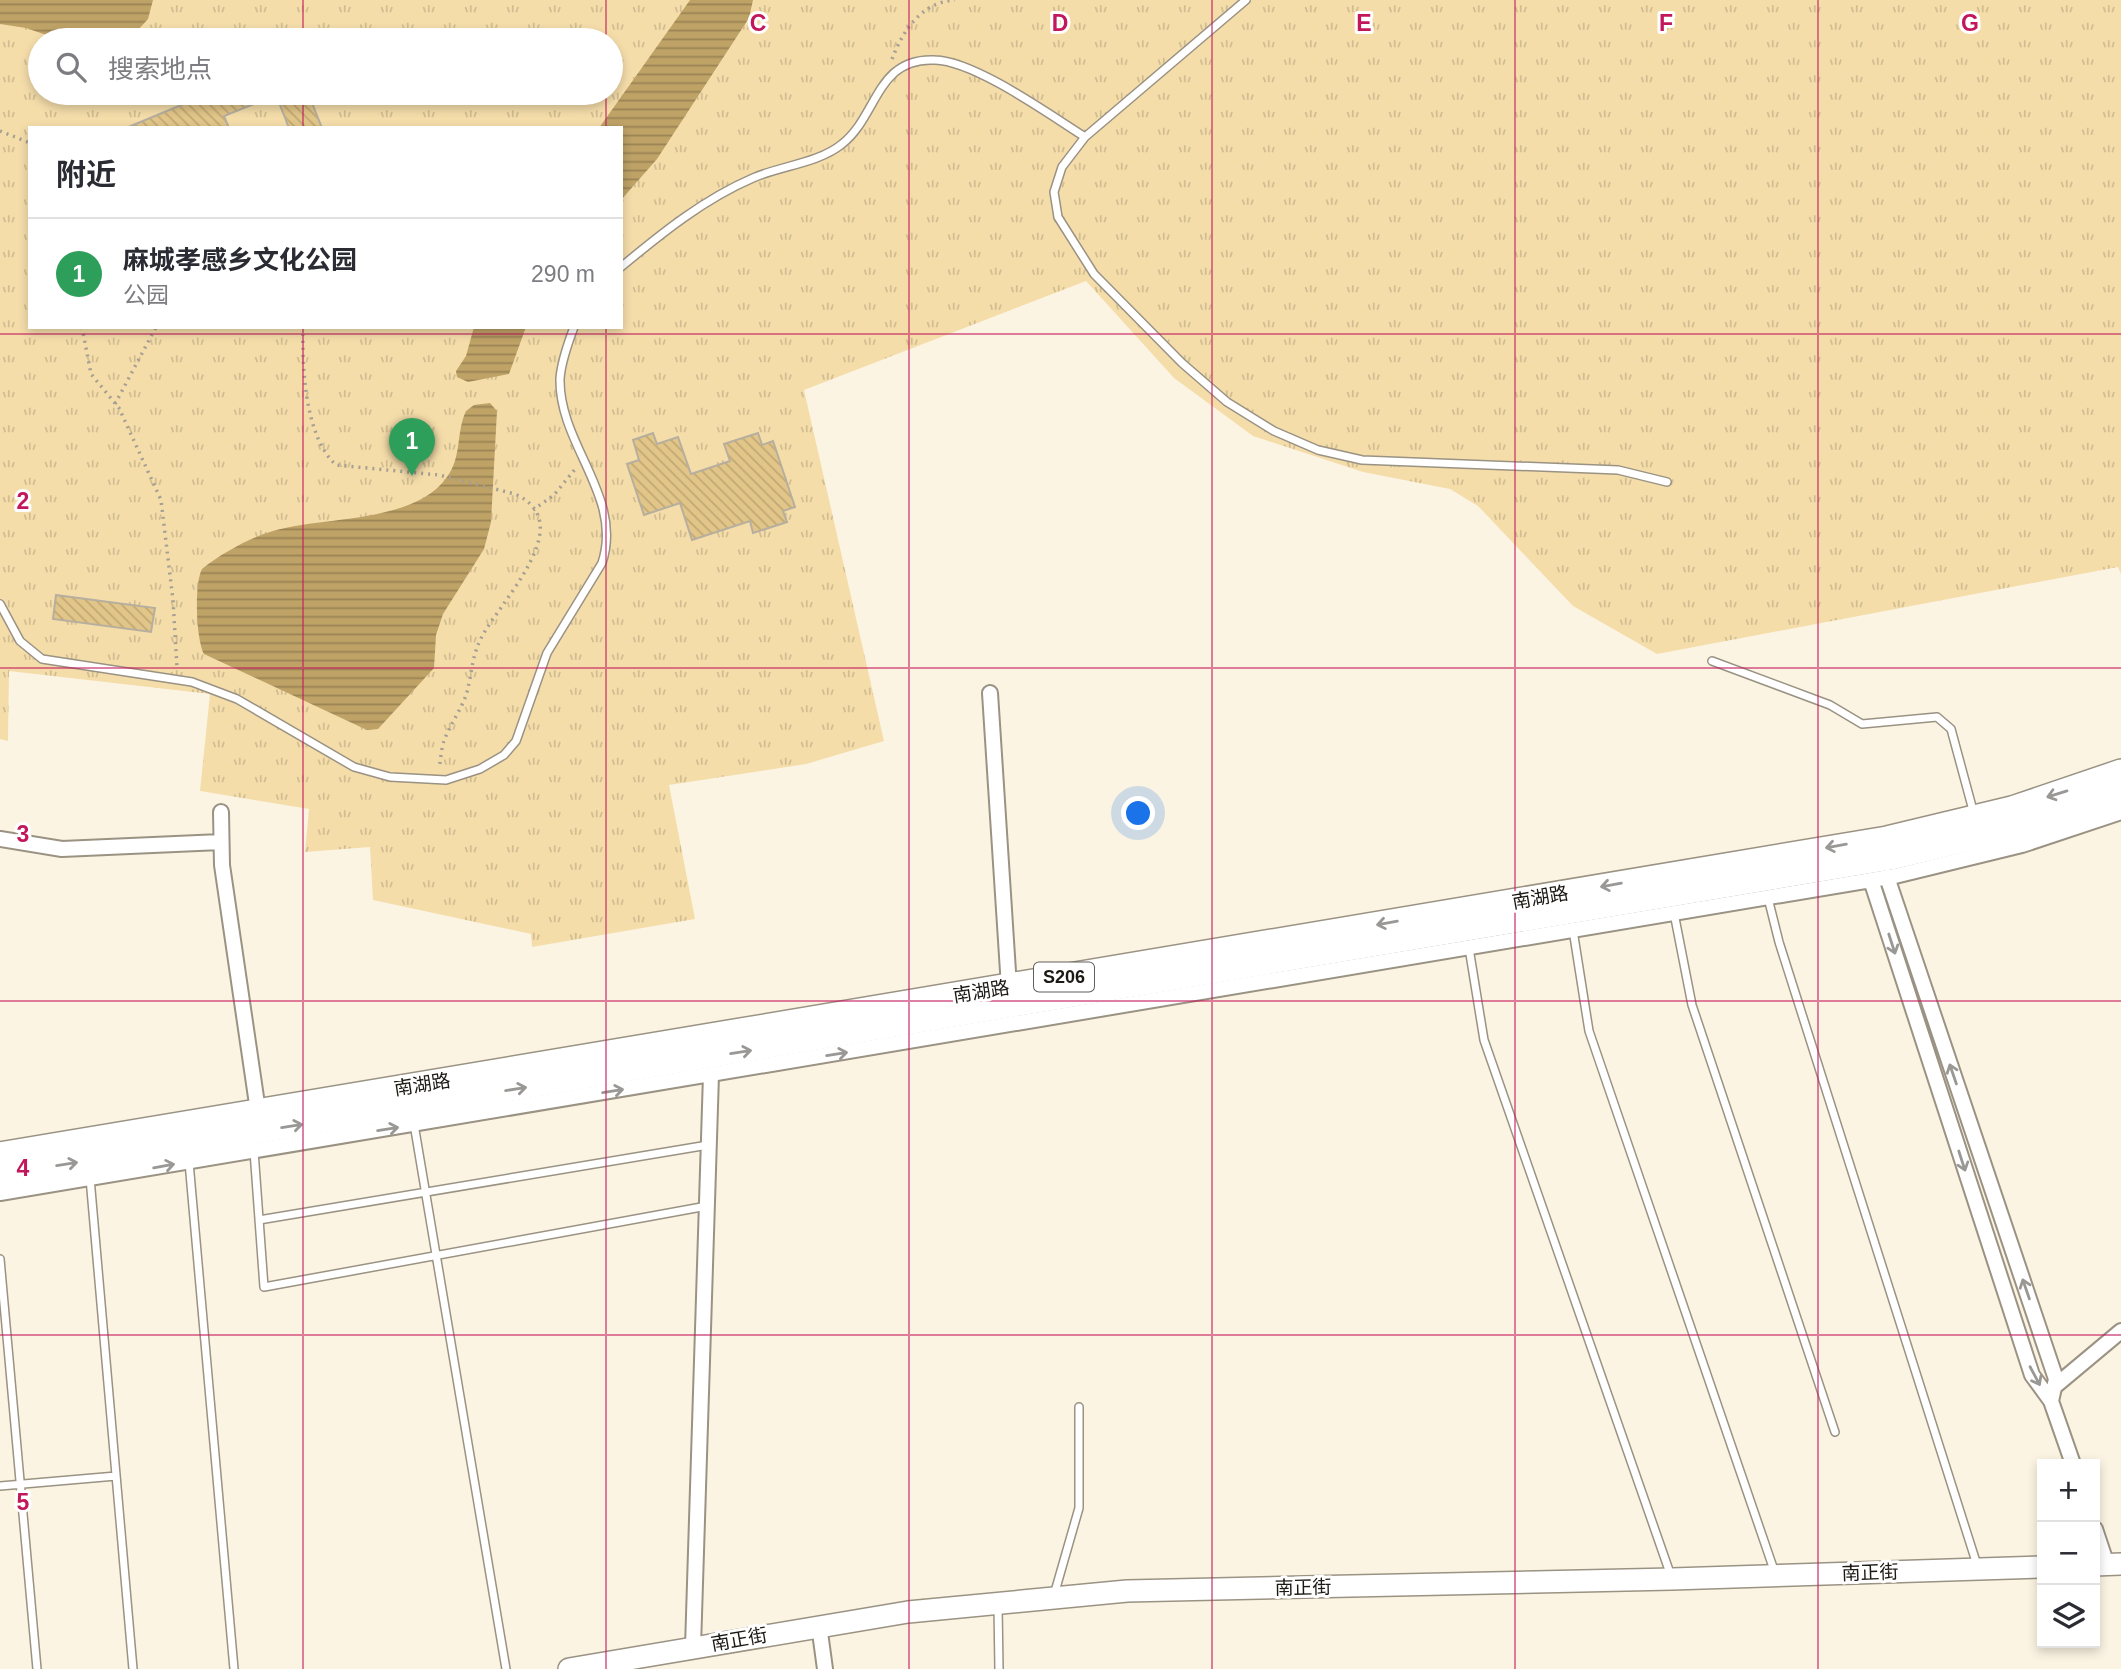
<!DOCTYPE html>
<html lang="zh">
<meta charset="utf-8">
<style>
body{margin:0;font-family:Arial,"Noto Sans SC",sans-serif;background:#f2f2f3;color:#2b2b33}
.controls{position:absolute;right:21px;bottom:21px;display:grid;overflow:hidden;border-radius:0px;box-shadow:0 4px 10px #0003}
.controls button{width:63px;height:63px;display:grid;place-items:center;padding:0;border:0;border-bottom:2px solid #e1e1e2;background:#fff;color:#2b2b33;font:35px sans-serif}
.you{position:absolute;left:1139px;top:814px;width:24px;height:24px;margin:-18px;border:5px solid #fff;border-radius:50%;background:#1a73e8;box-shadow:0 0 0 10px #1a73e833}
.badge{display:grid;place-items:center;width:46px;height:46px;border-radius:50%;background:#316481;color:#fff;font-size:23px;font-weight:700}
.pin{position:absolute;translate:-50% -58px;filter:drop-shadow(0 2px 4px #0008)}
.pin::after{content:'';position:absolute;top:37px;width:24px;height:21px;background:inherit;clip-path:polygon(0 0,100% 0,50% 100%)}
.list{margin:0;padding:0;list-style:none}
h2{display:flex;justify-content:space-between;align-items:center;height:91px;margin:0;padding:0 28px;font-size:30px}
h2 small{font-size:23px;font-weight:400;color:#7c7c81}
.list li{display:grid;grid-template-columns:46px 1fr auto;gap:21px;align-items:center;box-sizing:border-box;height:112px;padding:0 28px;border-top:2px solid #e1e1e2}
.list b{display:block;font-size:26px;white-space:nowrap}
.list p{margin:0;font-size:23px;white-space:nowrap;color:#7c7c81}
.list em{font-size:23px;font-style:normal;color:#7c7c81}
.icon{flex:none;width:38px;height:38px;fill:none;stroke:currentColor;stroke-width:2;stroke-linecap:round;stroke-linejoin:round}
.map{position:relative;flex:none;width:2121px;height:1669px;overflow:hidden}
.search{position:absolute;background:#fff;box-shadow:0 4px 10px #0003;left:28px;top:28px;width:595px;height:77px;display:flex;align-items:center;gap:18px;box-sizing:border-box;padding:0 24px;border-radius:38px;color:#7c7c81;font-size:26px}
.panel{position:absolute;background:#fff;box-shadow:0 4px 10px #0003;left:28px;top:126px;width:595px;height:203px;border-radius:0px}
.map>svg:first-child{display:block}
.park{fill:url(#park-tufts);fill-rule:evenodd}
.water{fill:url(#water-rules)}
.building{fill:url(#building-back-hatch);stroke:#b6af9f;stroke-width:2}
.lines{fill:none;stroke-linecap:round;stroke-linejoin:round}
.lane-casing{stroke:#9a9283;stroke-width:10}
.street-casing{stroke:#9a9283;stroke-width:18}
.secondary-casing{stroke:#9a9283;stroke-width:24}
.primary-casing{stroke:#9a9283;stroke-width:26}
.path{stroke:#a59f93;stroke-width:3.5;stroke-dasharray:2 5;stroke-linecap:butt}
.lane{stroke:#fff;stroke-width:7}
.street{stroke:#fff;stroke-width:14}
.secondary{stroke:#fff;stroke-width:21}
.primary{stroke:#fff;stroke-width:23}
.oneway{stroke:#999895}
.grid{fill:none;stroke:#c2185b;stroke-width:2;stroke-opacity:0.55}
.labels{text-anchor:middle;stroke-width:6;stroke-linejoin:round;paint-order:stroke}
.shield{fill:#fff;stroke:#605e5a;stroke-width:2}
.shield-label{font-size:18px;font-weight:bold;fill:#1c1914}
.street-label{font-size:19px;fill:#1c1914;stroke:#fff}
.grid-label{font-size:23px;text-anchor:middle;font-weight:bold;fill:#c2185b;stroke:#fff;stroke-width:6;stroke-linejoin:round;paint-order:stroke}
</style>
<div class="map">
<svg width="2121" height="1669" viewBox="0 0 2121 1669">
<defs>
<pattern id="park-tufts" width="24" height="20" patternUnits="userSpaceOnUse" patternTransform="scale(1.75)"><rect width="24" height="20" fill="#f5ddaa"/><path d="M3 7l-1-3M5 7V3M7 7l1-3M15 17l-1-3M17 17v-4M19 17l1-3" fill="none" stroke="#d1bd91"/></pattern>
<pattern id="water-rules" width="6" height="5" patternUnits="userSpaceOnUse" patternTransform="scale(1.75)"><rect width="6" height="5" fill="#bea266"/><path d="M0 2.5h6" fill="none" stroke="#9a8353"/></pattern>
<pattern id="building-back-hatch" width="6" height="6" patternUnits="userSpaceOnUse" patternTransform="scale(1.75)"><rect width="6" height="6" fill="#e2c588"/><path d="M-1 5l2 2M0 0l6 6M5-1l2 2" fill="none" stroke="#c1a974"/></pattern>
</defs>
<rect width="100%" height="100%" fill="#fcf4e3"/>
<path class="park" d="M0,0h2121v574l-3,-7 -461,87 -84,-48 -95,-100 -28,-17 -87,-17 -110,-36 -79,-58 -88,-97 -282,109 80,351 -78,23 -137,21 26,134 -163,28 -1,-13 -158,-34 -3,-53 -65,5 4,-43 -109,-18 10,-97 -201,-23 -1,70 -8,-2zM40,40h571v53h-571zM30,128h591v199h-591z"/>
<path class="water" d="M0,0h153l-5,19 -19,21h-68l-35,-12 -26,-4z
M690,0h63l-4,18 -92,141 -36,41v-72h-22z
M474,327h52l-17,47 -41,8 -11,-5 -1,-6 10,-15z
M490,403l7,8 -6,111 -7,27 -41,65 -7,21 -2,33 -56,61 -11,1 -163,-76c-8,-15 -10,-70 -2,-85 19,-15 47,-31 71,-38 50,-15 141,-7 174,-54 15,-20 9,-45 19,-66l8,-6z"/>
<path class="building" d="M210,93h98l14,35h-33l-13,-33 -52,21 5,12h-103z
M653,433l4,11 21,-7 13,37 39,-13 -6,-17 34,-11 4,12 11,-4 22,66 -12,4 4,11 -34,11 -3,-12 -58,19 -12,-37 -36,12 -17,-51 12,-4 -6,-20z
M56,595l99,13 -4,24 -98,-13z"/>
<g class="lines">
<defs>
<path id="lane" d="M1246,0l-161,137 -23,30 -8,25 4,25 36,57 88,89 45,39 47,29 44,19 44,10 256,10 49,12
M621,267c41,-34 83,-68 132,-89 27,-12 66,-15 89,-34 36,-28 34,-87 93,-84 40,1 115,55 150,77
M0,604l20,37 22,18 150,23 45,17 117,68 36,10 56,3 34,-11 24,-14 12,-14 31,-88 55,-90c22,-66 -43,-118 -42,-184 1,-17 8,-36 14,-52
M1712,661l118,44 32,19 75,-7 14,12 23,85
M1768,898l11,44 199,626
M1674,913l18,92 143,427
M1573,930l16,101 186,542
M1469,948l15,92 187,536
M414,1124l92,545
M254,1151l10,136 443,-81
M189,1162l45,507
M90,1178l43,491
M259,1220l449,-75
M0,1259l37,410
M0,1486l116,-10
M1054,1595l25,-87v-101
M998,1606l1,63"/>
<path id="street" d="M990,693l19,294
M221,812l1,53 36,246
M0,839l62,10 159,-7
M1887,877l169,502 -5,22
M1871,880l161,495 19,26 22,63
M0,1193l1895,-317 127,-31 99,-33
M2054,1387l67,-56
M2095,1529l12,36
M819,1625l6,44
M693,1647l18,-572"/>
<path id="secondary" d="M2095,1565l26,-1
M569,1669l339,-57 219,-21 545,-12 370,-12"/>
<path id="primary" d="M0,1154l1887,-316 125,-30 109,-37
M0,1175l1891,-317 126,-30 104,-35"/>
</defs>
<use href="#lane" class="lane-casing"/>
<use href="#street" class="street-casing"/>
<use href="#secondary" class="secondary-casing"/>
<use href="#primary" class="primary-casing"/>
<path class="path" d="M892,59c11,-29 30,-57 63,-59
M0,131l30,12
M82,327l9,47 28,34 42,92 12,100 4,68
M303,327c-1,41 2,110 33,138l103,10 76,19c69,31 -24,115 -37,151 -6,15 -7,32 -11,47 -5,17 -17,32 -23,49 -3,8 -3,18 -5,27
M115,404l41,-77
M533,510l21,-15 22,-27"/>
<use href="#lane" class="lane"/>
<use href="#street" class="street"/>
<use href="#secondary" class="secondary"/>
<use href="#primary" class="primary"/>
</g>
<defs><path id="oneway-shaft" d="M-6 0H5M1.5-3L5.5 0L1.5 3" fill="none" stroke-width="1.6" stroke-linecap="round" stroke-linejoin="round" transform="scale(1.75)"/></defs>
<g class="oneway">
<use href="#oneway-shaft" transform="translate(2057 794) rotate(163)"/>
<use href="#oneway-shaft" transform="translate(1836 846) rotate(170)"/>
<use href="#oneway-shaft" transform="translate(1611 885) rotate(170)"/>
<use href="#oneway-shaft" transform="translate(1387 923) rotate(170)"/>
<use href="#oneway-shaft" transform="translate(1892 944) rotate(72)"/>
<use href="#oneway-shaft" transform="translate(741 1052) rotate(-9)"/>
<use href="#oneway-shaft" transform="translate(837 1054) rotate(-9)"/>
<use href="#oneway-shaft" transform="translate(1953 1074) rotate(-109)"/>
<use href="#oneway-shaft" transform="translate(516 1089) rotate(-9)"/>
<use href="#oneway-shaft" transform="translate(613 1091) rotate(-9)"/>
<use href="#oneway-shaft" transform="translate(292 1126) rotate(-9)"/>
<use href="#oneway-shaft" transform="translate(388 1129) rotate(-9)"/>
<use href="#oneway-shaft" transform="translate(1962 1161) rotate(72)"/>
<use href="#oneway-shaft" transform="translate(67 1164) rotate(-9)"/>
<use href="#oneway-shaft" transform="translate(164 1166) rotate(-10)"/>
<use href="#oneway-shaft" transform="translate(2026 1289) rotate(-109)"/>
<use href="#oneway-shaft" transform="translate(2035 1376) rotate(62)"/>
</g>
<path class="grid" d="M303,0v40M606,0v40M909,0v1669M1212,0v1669M1515,0v1669M1818,0v1669M303,93v35M606,93v35M303,327v1342M606,327v1342M0,334h2121M0,668h2121M0,1001h2121M0,1335h2121"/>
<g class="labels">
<rect class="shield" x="1034" y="962.5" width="60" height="29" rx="5"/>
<g class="shield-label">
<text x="1064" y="983">S206</text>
</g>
<g class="street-label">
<text transform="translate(1540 897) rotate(-10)" y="7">南湖路</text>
<text transform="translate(981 991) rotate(-9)" y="7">南湖路</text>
<text transform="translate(422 1084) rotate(-9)" y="7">南湖路</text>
<text transform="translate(1870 1572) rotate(-2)" y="7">南正街</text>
<text transform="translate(1303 1587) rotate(-1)" y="7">南正街</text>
<text transform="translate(739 1639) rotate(-10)" y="7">南正街</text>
</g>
</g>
<g class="grid-label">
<text x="758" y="31">C</text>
<text x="1060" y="31">D</text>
<text x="1364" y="31">E</text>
<text x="1666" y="31">F</text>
<text x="1970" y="31">G</text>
<text x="23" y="509">2</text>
<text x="23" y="842">3</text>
<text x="23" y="1176">4</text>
<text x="23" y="1510">5</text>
</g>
</svg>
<div class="controls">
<button>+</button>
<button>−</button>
<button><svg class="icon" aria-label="layers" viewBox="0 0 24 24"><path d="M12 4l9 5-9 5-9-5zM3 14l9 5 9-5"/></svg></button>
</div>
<div class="you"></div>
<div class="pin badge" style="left:412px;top:476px;background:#2e9e5b">1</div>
<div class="search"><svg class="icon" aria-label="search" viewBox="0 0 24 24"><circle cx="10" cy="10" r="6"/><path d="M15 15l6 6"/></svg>搜索地点</div>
<section class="panel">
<h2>附近<small></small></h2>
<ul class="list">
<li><span class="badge" style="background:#2e9e5b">1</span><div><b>麻城孝感乡文化公园</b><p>公园</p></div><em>290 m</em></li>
</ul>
</section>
</div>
